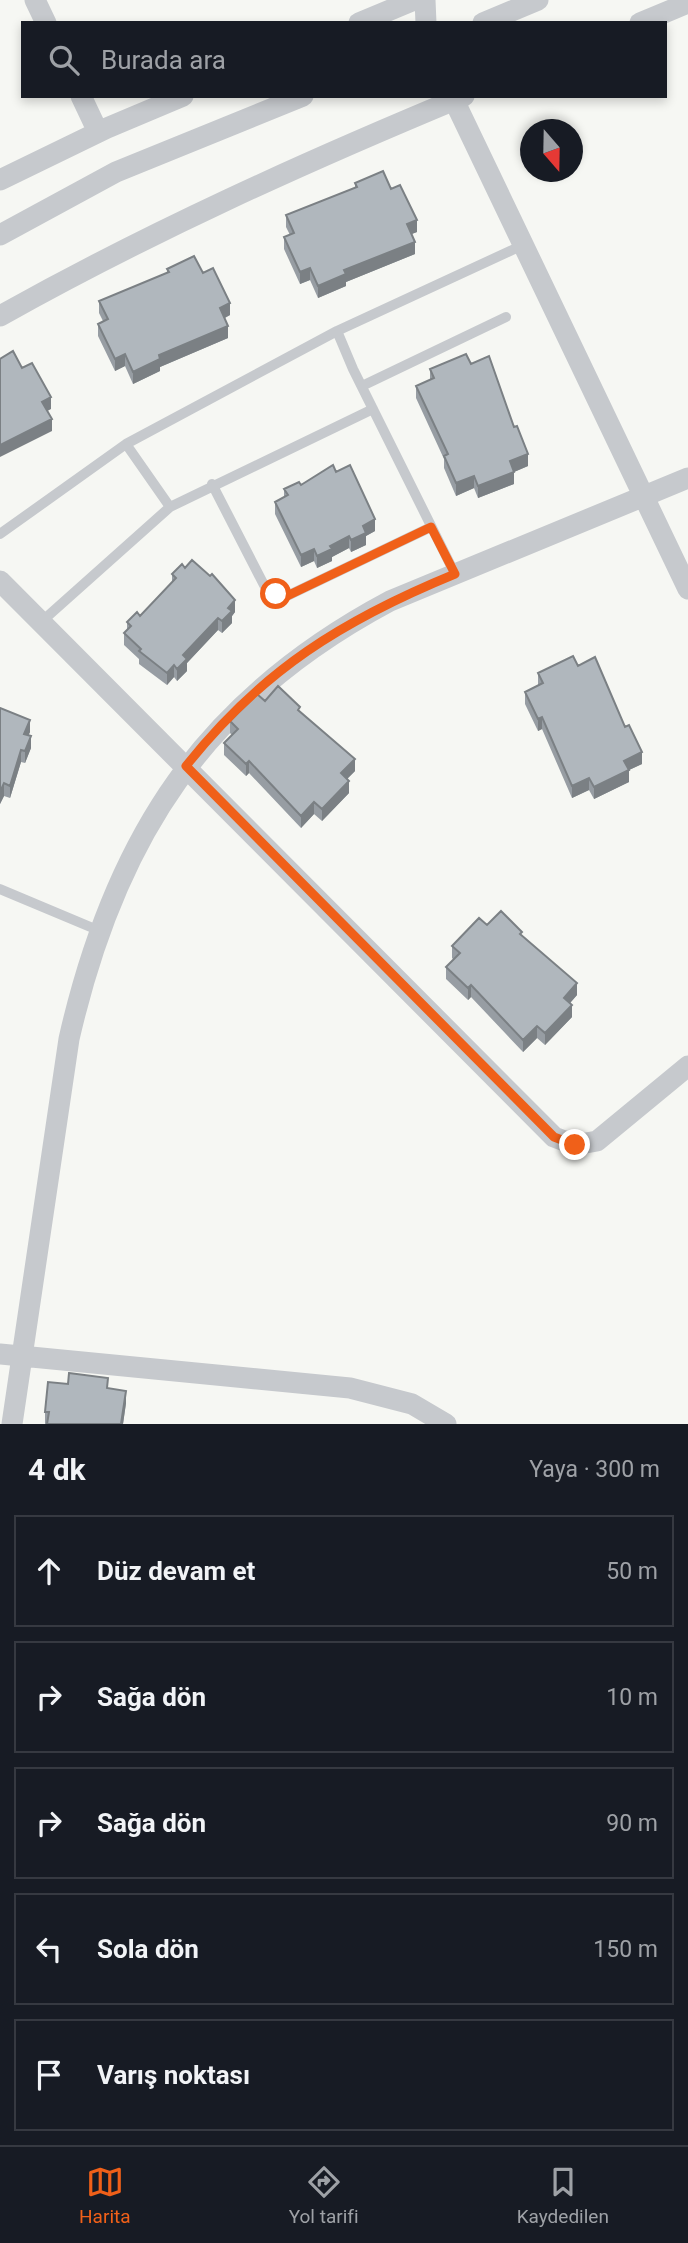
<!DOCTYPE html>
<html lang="tr">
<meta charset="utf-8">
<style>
body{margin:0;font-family:Roboto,sans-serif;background:#242831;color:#f1f3f6}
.compass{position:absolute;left:520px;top:119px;width:63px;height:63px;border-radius:50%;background:#171b24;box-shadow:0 4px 10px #0003;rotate:160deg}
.stop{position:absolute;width:21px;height:21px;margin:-16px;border:5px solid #f06019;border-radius:50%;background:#fff}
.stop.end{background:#f06019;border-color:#fff;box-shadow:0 2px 7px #0008}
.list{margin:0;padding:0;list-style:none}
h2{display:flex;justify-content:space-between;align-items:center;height:91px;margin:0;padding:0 28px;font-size:30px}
h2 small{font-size:23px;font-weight:400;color:#9ea1a6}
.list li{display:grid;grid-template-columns:46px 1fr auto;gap:21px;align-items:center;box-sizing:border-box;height:112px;margin:0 14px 14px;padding:0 14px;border:2px solid #363941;border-radius:0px}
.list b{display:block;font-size:26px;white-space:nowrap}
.list em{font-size:23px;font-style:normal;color:#9ea1a6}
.icon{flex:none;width:38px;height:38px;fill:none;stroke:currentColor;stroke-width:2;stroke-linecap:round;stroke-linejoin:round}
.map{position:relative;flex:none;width:688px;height:1424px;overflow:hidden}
.search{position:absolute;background:#171b24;box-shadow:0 4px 10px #0003;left:21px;right:21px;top:21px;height:77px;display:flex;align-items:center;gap:18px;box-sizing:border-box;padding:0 24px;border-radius:0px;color:#9ea1a6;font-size:26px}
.sheet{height:721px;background:#171b24}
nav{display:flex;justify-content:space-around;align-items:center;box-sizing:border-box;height:98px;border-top:2px solid #363941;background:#171b24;font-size:19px;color:#9ea1a6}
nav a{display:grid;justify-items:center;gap:4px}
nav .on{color:#f06019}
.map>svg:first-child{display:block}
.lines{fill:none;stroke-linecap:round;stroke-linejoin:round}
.lane{stroke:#c6c9cd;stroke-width:10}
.street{stroke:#c6c9cd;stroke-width:21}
.wall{fill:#979da3}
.shaded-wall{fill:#7b8084}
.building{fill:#b0b7bd;stroke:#7b8084;stroke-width:2}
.route{stroke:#f06019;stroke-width:9}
</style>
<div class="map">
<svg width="688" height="1424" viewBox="0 0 688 1424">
<rect width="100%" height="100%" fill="#f6f7f3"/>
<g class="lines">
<path class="lane" d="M337,331l16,38 102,205
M362,386l144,-69
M126,444l44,63
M212,484l52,101 12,9 11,2 144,-69
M0,534l126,-90 211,-113 186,-86
M40,623l130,-116 203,-98
M0,889l100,42"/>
<path class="street" d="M35,0l11,23
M425,0l1,23
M359,23l55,-23
M483,23l55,-23
M640,23l48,-20
M81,96l17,36
M452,96l236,493
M0,180l107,-52 76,-32
M0,235l116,-63 187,-76
M0,316c150,-84 305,-154 464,-220
M0,581l554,556 21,8 22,-4 91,-75
M0,1354l350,34 62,16 34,20
M12,1424l57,-385c46,-202 135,-339 321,-438l298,-123"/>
</g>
<path class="wall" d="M355,183l36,6 26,43 -6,2 4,20 -69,28v4l-28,12 -8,-18 -10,4 -16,-35v-12l6,-2 -4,-8v-12l69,-27z
M167,269l36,4 27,42 -5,3 3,20 -68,29v4l-27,13 -8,-18 -10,5 -17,-35v-12l5,-3 -4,-8v-12l68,-28z
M430,369l98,97 -14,6v12l-36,14 -4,-10 -18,8 -12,-28v-9l-28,-61v-12l14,-6z
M336,472l39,59 -9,5v9l-15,7 -2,-4 -17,9v4l-15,7 -3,-7 -13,6 -26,-53v-12l9,-5v-8l17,-4z
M172,574l63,38 -3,4v7l-10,10 -4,-3 -31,33v8l-10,10 -3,-4 -7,8 -28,-21v-5l-15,-14v-12l3,-3v-8l13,-6 32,-34z
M578,666l64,98 -13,6v12l-35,17 -5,-9 -17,8 -30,-69 -4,2 -13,-27v-12l13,-7v-12z
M265,701l35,11 55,59 -8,8 2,14 -27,28 -8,-7 -13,14 -52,-55 -3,3 -22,-21v-12l8,-8 -2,-2v-12z
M0,708l30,24 -2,3 3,13 -6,15 -4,-1 -11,36 -6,-2 -4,8z
M487,925l35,11 55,59 -7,8 2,14 -27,28 -8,-7 -14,14 -52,-55 -3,3 -22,-21v-12l8,-7 -2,-2v-12z
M108,1388l18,15 -3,21h-78v-12z"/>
<path class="shaded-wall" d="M417,220v12l-10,4v-12z
M415,242v12l-69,28v4l-28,12v-12l26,-16z
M310,268v12l-10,4v-12z
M230,303v12l-10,5v-12z
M228,326v12l-68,29v4l-27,13v-12l26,-17z
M125,354v12l-10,5v-12z
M51,397v12l-9,5v-12z
M52,419v12l-52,26v-12z
M528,454v12l-14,6v12l-36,14v-12l32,-25z
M474,476v12l-18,8v-13z
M375,519v12l-9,5v9l-15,7v-12l12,-14z
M349,536v12l-17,9v4l-15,7v-12l13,-10z
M314,549v12l-13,6v-12z
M235,600v12l-3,4v7l-10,10v-12l6,-13z
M218,618v12l-31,33v8l-10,10v-12l6,-14z
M174,665v12l-7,8v-12z
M542,717v12l-4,2v-12z
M30,720v12l-6,14v-12z
M31,736v12l-6,15v-12z
M21,750v12l-11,36v-12z
M642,752v12l-13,6v12l-35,17v-12l30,-26z
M355,759v12l-14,14v-12z
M249,761v12l-3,3v-12z
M589,778v12l-17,8v-12z
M349,781v12l-27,28v-12z
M4,783v13l-4,8v-12z
M314,802v12l-13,14v-12z
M577,983v12l-13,15v-12z
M471,985v12l-3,3v-12z
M572,1005v12l-27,28v-12z
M537,1026v12l-14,14v-12z
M126,1391v12l-3,21h-2z"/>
<path class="building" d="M383,171l8,18 9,-4 17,35 -10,4 8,18 -71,28 2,4 -28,12 -8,-18 -10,4 -16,-35 10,-4 -8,-18 71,-28 -2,-4z
M194,256l9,17 10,-5 17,35 -10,5 8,18 -69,29 1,4 -27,13 -8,-18 -10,5 -17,-35 10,-5 -9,-18 70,-29 -2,-3z
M13,351l9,17 10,-5 19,34 -9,5 10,17 -52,26v-86z
M466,354l5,10 18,-8 25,71 3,-1 11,28 -18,7 4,11 -36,14 -4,-10 -18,7 -12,-27 4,-2 -32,-68 18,-8 -4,-9z
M333,465l3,7 14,-7 25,54 -12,7 3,7 -15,7 -2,-4 -19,10 2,3 -15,7 -3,-7 -13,6 -26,-53 13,-7 -4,-6 15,-7 2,3z
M192,560l18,16 2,-2 23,26 -7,8 4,3 -10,10 -4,-3 -35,37 4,4 -10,10 -3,-4 -7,8 -28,-22 2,-2 -17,-16 7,-7 -4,-4 10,-10 3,4 36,-38 -4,-4 10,-10 3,4z
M573,656l5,10 17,-9 30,70 4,-2 13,27 -18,9 5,9 -35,17 -5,-9 -17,8 -30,-69 -4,2 -13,-27 18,-9 -5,-10z
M278,686l22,21 -2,3 57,49 -14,14 8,8 -27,28 -8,-7 -13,14 -52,-55 -3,3 -22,-21 14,-14 -8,-8 27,-27 8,7z
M0,708l30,12 -6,14 7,2 -6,15 -4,-1 -11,36 -6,-3 -4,9z
M501,911l21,21 -2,2 57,49 -13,15 8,7 -27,28 -8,-7 -14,14 -52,-55 -3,3 -22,-21 14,-14 -8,-7 27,-28 8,7z
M69,1373l39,5 -1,10 19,3 -5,33h-74l2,-12h-4l3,-30 20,2z"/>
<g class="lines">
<path class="route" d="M276,594l11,2 144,-69 24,47c-112,46 -193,96 -269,192l368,371 21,8"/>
</g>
</svg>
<svg class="compass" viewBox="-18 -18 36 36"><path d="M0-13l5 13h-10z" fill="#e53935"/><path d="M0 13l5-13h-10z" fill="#9ea1a6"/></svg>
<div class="stop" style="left:276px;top:594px"></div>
<div class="stop end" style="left:575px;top:1145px"></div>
<div class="search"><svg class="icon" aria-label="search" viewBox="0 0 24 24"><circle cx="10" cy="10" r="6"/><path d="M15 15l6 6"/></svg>Burada ara</div>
</div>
<section class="sheet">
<h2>4 dk<small>Yaya · 300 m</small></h2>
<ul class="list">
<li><svg class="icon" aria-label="ahead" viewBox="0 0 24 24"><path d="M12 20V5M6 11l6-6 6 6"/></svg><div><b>Düz devam et</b></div><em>50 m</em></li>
<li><svg class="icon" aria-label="right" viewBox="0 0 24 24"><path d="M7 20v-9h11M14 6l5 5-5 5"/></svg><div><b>Sağa dön</b></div><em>10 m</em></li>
<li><svg class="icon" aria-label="right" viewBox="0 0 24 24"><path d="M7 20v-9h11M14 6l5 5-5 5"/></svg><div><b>Sağa dön</b></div><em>90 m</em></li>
<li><svg class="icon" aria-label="left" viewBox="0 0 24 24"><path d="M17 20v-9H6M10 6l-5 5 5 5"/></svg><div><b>Sola dön</b></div><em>150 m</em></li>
<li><svg class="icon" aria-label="arrive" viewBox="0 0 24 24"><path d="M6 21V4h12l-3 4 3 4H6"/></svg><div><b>Varış noktası</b></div></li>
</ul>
</section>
<nav>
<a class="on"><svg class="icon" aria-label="map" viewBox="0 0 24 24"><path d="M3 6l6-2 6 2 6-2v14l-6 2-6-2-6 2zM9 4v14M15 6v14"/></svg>Harita</a>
<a><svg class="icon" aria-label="directions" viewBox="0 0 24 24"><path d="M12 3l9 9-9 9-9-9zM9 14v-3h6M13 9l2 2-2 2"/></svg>Yol tarifi</a>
<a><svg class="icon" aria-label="saved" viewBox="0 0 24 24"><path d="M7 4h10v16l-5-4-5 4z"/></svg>Kaydedilen</a>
</nav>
